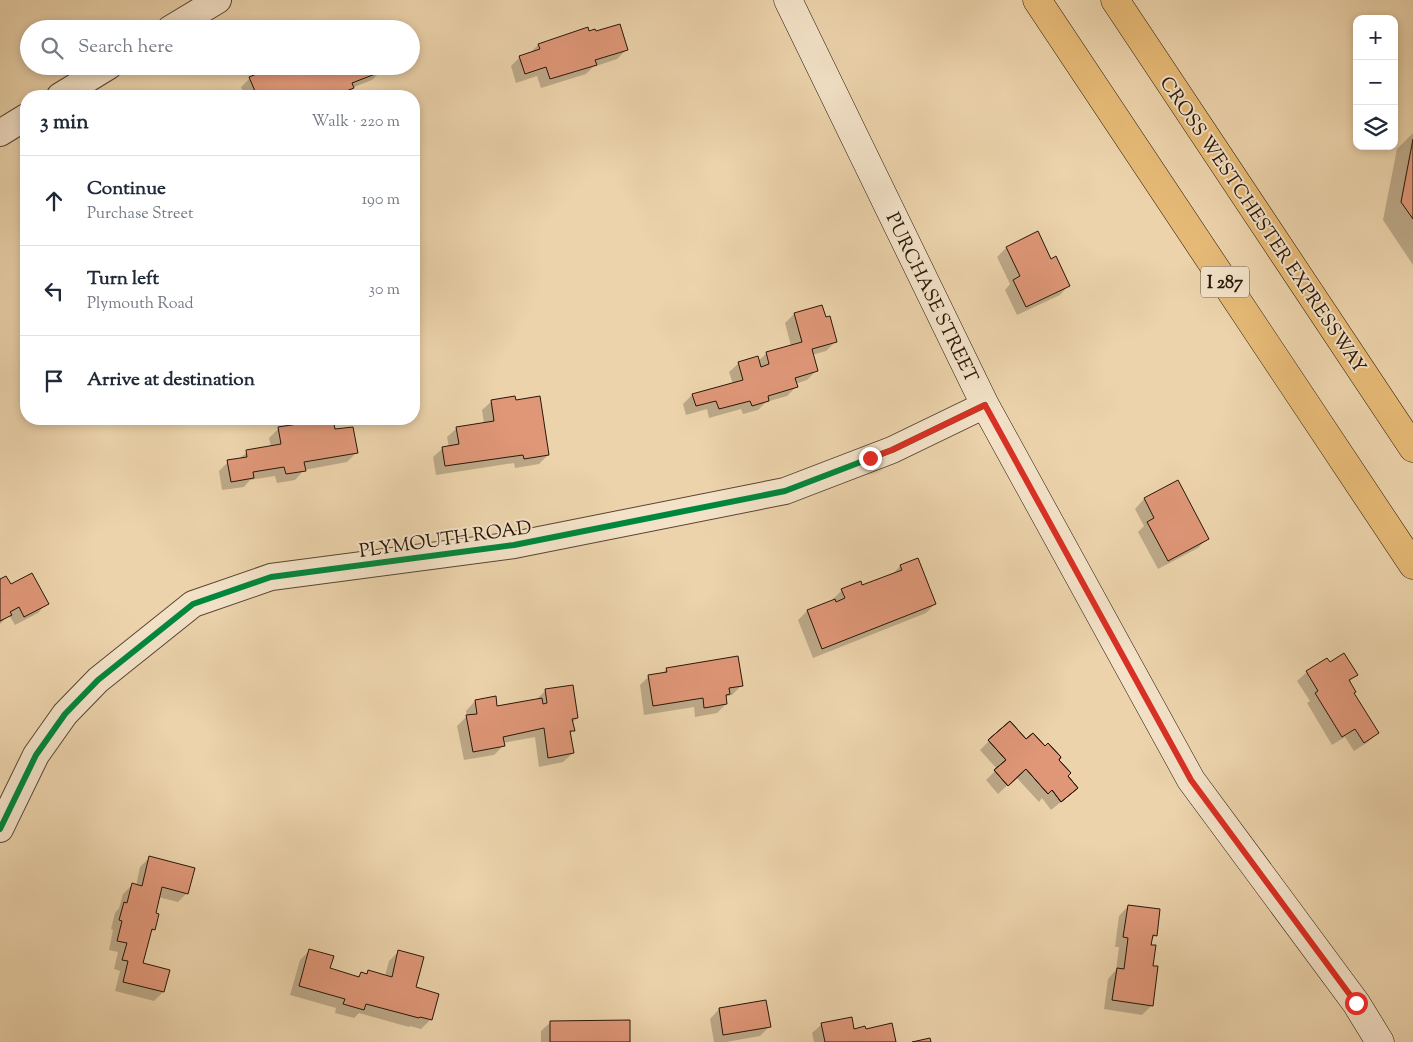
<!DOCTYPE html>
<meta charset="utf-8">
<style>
body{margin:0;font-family:"Sorts Mill Goudy",serif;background:#f2f2f3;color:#1f2937}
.controls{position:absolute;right:15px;top:15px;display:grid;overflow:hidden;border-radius:10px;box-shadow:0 2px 8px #0003}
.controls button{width:45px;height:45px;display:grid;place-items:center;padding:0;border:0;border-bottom:1px solid #e0e1e3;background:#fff;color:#1f2937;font:25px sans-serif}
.stop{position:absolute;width:15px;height:15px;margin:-11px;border:4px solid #d93025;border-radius:50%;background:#fff}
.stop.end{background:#d93025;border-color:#fff;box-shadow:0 1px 5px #0008}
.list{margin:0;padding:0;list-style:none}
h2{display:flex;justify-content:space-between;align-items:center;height:65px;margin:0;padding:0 20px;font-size:21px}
h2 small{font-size:16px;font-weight:400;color:#747a83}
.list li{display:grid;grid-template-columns:32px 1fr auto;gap:15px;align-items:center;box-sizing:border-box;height:90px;padding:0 20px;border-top:1px solid #e0e1e3}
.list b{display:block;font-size:19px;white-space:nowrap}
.list p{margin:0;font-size:16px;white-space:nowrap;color:#747a83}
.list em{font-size:16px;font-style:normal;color:#747a83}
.icon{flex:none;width:28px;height:28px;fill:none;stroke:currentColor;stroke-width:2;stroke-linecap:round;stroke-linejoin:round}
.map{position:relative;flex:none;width:1413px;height:1042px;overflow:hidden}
.search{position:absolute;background:#fff;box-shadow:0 2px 8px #0003;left:20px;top:20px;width:400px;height:55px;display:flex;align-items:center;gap:12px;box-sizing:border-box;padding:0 18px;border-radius:28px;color:#747a83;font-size:19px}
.panel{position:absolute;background:#fff;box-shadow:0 2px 8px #0003;left:20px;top:90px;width:400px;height:335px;border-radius:20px}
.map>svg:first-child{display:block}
.shadow{fill:#0003}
.building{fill:#df9778;stroke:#271609}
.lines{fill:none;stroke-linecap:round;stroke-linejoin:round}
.minor-casing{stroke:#584532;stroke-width:28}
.secondary-casing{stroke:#271609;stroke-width:29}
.motorway-casing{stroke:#271609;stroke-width:29}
.minor{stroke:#f3e2c8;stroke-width:26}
.secondary{stroke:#f3e2c8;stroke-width:28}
.motorway{stroke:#e6ba76;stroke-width:28}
.cycleway-casing{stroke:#f3e2c8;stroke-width:9}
.cycleway{stroke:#00873e;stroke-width:6}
.route{stroke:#d93025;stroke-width:6}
.labels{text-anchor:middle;stroke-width:4;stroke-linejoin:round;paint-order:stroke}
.shield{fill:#f3e2c8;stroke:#645342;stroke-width:1}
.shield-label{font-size:18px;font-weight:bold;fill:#271609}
.street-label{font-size:19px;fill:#271609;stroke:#f3e2c8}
</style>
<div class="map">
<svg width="1413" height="1042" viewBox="0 0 1413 1042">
<rect width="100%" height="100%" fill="#ecd3ab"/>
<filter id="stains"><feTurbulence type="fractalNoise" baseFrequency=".004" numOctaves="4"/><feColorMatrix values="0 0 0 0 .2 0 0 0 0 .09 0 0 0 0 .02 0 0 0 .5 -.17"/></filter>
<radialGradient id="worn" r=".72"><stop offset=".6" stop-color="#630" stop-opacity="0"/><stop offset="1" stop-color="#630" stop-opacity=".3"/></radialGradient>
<path class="shadow" d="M588,32l8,1 31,16 -10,10 -24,8 -7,7 -45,14 -4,-12 -21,7 -5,-17 9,-9 9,-3 9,-9z
M381,71l-9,9 -18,7 -9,9h-101l-3,-9 9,-9z
M1413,133v132l-30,-45 14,-71z
M26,174v18l-6,-12z
M1006,248l44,12 19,25 -9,10 -43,20 -12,-25 5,-6 -13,-27z
M794,314l41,28 -9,9 -14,4 4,16 -9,9 -12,4 1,3 -9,9 -21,6 -8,8 -15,4 -2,-5 -32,9 -2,-9 -21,6 -3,-11 9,-9 41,-11 -4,-12 10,-9 19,-2 9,-8 24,-7 -6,-23z
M492,401l56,54 -9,9 -24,4 -1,-5 -78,12 -3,-18 10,-9 6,-1 -2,-10 10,-9 27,-4 -2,-14z
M297,419h35l2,12 22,22 -9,9 -43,8 -9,10 -18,3 -2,-7 -25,4 -6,7 -22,3 -3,-19 9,-9 10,-2 9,-8 24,-5 -2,-9 9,-9 12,-2z
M1177,482l30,57 -9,9 -40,21 -20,-37 6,-6 -9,-17 9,-10z
M917,559l18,45 -9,9 -113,45 -15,-38 9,-9 26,-10v-2l9,-9 20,-3 29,-11 9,-10z
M0,581l10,5 37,17 -9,10 -23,12 -6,-10 -9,9z
M667,669l74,17 -9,9 -7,2 1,7 -9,9 -22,4 -1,-10 -50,8 -4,-30 9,-9 12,-2z
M1307,672l49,3 -7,7 4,11 24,40 -9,9 -14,9 -9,-14 -13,8 -25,-42 3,-2 -13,-20z
M546,690l31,28 -5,5 1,8 -4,4 4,18 -10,9 -24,5 -4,-30 -32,6v3l-9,9 -30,5 -7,-34 10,-10 -1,-5 9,-10 21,6 40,-7z
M989,741h37l19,7 12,12 10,16v21l-16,13 -9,-12 -3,4 -23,-25 -18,17 -12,-14 11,-11 -17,-19z
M149,858l38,35 -9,9 -20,-5 -4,17v15l-5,6 -7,29 21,28 -9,9 -39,-10 5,-20 -6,-2 4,-17 -9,-2 4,-20 -2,-1 4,-16 4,-5 4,-14 9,-9 4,1 4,-19z
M1128,906l28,29 -5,5 1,65 -10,10 -38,-6 4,-30 8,-9 3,-23h-4l4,-31z
M310,950l19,19 28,8 4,-3 4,1 4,-4 16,5 4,-15 10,-10 15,37 17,31 -10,10 -11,-3 -1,1 -50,-14 -5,5 -19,-5 1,-5 -46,-13 10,-35z
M719,1009l50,18 -9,9 -34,6h-12l-4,-23z
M551,1022l78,20h-88v-11z
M822,1024l31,7h12l30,11h-81l-2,-9z"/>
<path class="building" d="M620,24l8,26 -33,10 2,5 -47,14 -4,-12 -21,7 -6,-18 21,-7 -2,-5 50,-17 1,4 6,-2 1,2z
M277,66h18l3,8 21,-8h62l2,5 -31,12 2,5 -21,8h-76l-8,-19z
M1413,139v80l-12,-17z
M1038,231l13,28 5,-3 14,30 -44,21 -13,-27 7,-4 -14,-29z
M822,305l4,12 4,-1 7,26 -25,7 6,22 -23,7 3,9 -30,9 1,5 -17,5 -2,-5 -31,8 -3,-8 -20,5 -4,-12 51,-14 -5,-18 20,-6 3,11 8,-3 -3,-12 36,-10 -8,-29z
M515,396l1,4 24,-4 9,59 -25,4 -1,-4 -78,11 -3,-19 17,-3 -3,-17 38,-6 -3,-21z
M296,419h37l2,10 18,-2 5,26 -54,9 2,9 -20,3 -2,-7 -31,5 1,6 -23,4 -4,-22 20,-3 -1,-7 35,-6 -3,-17 20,-3z
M1178,480l31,59 -41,22 -21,-39 7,-4 -10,-20z
M918,558l18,46 -114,45 -15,-39 28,-11 1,3 9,-4 -4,-9 20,-8 1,4 40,-15 -2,-5z
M32,573l17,31 -25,13 -5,-10 -9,5 2,3 -12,6v-42l6,-3 5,8z
M1344,653l14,22 -9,5 7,12 -2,1 25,40 -15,10 -9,-14 -13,8 -27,-44 3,-2 -12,-20 21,-13 3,4z
M738,656l5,30 -14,2 1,6 -4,1 1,9 -23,4 -1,-10 -50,8 -5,-31 19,-3 -1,-4z
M573,685l5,33 -6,1 3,12h-5l4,22 -26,5 -4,-30 -41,9 2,9 -32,6 -7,-37 11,-1 -2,-14 21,-4 1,10 45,-8 1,6 4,-1 -2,-14z
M1010,721l16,18 7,-6 12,13 3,-3 13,14 -2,3 12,13 -3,3 10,12 -17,14 -9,-12 -4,4 -22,-25 -18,17 -14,-16 12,-10 -18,-20z
M1010,721l16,18 7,-6 12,13 3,-3 13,14 -2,3 12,13 -3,3 10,12 -17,14 -9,-12 -4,4 -22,-25 -18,17 -14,-16 12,-10 -18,-20z
M149,856l46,12 -7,26 -26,-7 -6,26 3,1 -4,16 -3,-1 -9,34 27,7 -6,22 -41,-10 5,-21 -6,-1 5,-17 -10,-2 5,-20 -3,-1 5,-18 3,1 5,-20 10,3z
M1128,905l32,4 -3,27 -4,-1 -2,10h5l-3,21h5l-5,40 -41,-6 5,-32 7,1 4,-31 -5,-1z
M309,949l25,7 -4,12 29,9 2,-5 6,2 1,-4 24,7 6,-27 26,7 -8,30 23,7 -7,26 -12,-3 -1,1 -53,-14 -2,6 -21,-6 2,-5 -46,-13z
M766,1000l5,27 -48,8 -4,-27z
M852,1017l2,12 11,-3 1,3 26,-6 4,19h-71l-4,-19z
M630,1020v22h-80v-21z
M930,1038l1,4h-19z"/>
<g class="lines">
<defs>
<path id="minor" d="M170,29l48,-29
M60,96l49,-30
M0,133l26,-16
M0,829l36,-74 29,-41 33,-34 95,-76 78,-27 243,-32 271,-54 107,-41 93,-45"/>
<path id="secondary" d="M788,0l197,405 206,375 165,223 24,39"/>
<path id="motorway" d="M1037,0l376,565
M1115,0l298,448"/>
</defs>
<use href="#minor" class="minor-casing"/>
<use href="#secondary" class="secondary-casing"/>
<use href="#motorway" class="motorway-casing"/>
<use href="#minor" class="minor"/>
<use href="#secondary" class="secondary"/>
<use href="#motorway" class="motorway"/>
<defs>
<path id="cycleway" d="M0,829l36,-74 29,-41 33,-34 95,-76 78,-27 243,-32 271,-54 107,-41 93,-45"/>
</defs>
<use href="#cycleway" class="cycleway-casing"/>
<use href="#cycleway" class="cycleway"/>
</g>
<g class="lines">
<path class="route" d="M870,458l22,-8 93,-45 206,375 165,223"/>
</g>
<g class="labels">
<rect class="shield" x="1201" y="266.5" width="48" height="31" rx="4"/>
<g class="shield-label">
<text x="1225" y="288">I 287</text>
</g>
<g class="street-label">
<text transform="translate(1264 224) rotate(56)" y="7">CROSS WESTCHESTER EXPRESSWAY</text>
<text transform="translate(933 297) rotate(64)" y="7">PURCHASE STREET</text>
<text transform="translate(445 538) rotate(-8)" y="7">PLYMOUTH ROAD</text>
</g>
</g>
<rect width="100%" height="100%" filter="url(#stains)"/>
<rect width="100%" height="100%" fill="url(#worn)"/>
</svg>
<div class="controls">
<button>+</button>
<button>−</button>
<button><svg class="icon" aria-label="layers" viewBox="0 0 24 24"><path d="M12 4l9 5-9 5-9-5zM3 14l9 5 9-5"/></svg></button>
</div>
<div class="stop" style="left:1356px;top:1003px"></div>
<div class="stop end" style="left:870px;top:458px"></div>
<div class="search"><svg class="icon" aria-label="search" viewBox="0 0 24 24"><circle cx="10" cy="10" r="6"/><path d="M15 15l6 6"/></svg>Search here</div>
<section class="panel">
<h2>3 min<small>Walk · 220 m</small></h2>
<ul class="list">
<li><svg class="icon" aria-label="ahead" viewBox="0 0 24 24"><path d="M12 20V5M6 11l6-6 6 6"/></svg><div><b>Continue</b><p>Purchase Street</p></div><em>190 m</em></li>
<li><svg class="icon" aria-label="left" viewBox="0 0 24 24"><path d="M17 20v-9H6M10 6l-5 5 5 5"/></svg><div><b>Turn left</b><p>Plymouth Road</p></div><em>30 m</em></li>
<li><svg class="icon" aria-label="arrive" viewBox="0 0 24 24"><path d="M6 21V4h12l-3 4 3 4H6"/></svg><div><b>Arrive at destination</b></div></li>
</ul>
</section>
</div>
